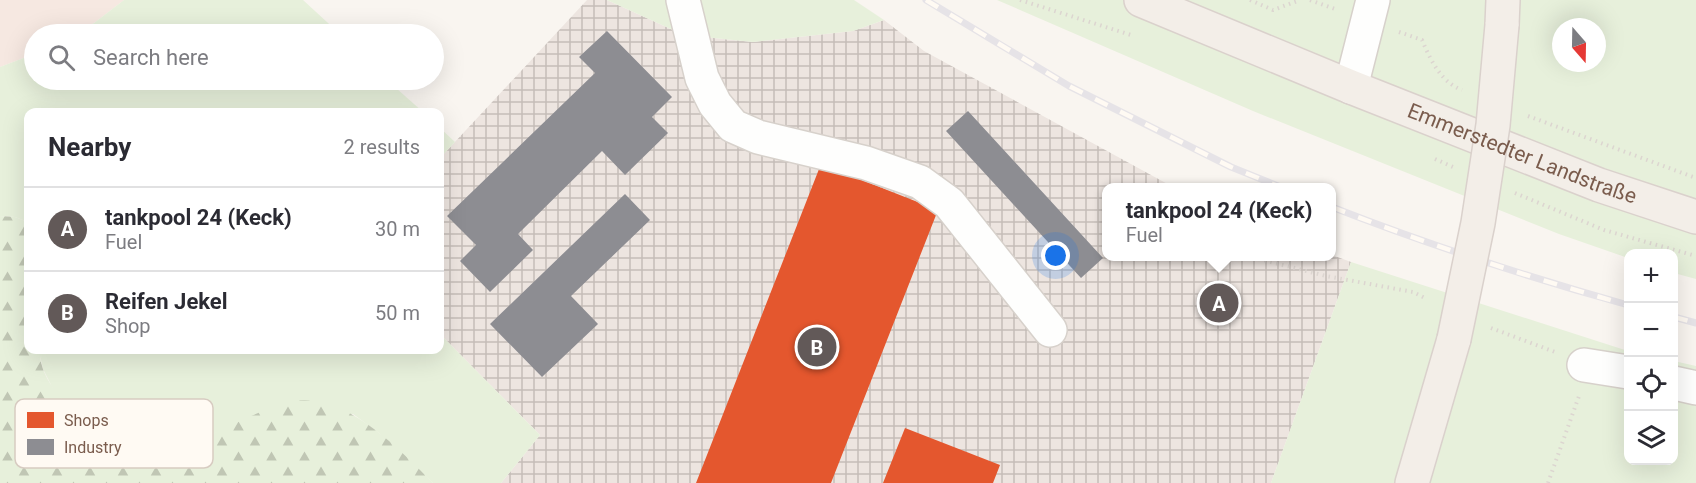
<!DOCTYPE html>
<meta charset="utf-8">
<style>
body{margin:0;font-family:Roboto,sans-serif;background:#f7f7f7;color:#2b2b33}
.controls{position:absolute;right:18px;bottom:18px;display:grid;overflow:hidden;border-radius:12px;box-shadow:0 6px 24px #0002}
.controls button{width:54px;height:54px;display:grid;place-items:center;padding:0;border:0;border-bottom:2px solid #e1e1e2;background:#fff;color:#2b2b33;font:30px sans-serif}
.compass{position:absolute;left:1552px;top:18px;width:54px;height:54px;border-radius:50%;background:#fff;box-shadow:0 6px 24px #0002;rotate:160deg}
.you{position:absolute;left:1056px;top:256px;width:21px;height:21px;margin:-15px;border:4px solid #fff;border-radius:50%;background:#1a73e8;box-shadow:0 0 0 9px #1a73e833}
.badge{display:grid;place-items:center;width:39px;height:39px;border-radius:50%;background:#625958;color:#fff;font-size:20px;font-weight:700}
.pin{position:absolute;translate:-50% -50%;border:3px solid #fff;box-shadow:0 2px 6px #0006}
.popup{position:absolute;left:1102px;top:183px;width:234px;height:78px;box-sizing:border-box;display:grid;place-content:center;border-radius:12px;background:#fff;filter:drop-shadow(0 2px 4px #0005);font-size:20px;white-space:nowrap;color:#7c7c81}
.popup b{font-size:22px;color:#2b2b33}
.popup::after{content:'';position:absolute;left:50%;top:100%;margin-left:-12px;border:12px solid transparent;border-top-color:#fff}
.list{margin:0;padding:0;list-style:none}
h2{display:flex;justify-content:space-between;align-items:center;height:78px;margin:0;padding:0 24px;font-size:26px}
h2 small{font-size:20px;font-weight:400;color:#7c7c81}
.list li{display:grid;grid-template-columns:39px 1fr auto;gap:18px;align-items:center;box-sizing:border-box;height:84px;padding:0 24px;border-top:2px solid #e1e1e2}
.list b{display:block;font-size:22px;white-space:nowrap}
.list p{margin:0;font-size:20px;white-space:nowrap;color:#7c7c81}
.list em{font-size:20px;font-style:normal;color:#7c7c81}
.icon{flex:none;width:33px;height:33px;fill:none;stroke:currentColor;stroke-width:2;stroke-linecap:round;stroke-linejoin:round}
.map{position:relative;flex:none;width:1696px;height:483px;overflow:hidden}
.search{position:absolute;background:#fff;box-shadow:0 6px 24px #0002;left:24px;top:24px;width:420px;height:66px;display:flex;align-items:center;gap:15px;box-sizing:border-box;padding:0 21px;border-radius:33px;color:#7c7c81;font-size:22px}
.panel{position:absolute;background:#fff;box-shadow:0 6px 24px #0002;left:24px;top:108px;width:420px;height:246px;border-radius:12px}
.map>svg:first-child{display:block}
.commercial{fill:#f6e8e1}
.industrial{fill:url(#industrial-grid)}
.green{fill:#e7f0db;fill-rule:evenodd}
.forest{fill:url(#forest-firs)}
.shops{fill:#e4572e}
.industry{fill:#8d8d92}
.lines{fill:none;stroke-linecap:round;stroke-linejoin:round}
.minor-casing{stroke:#d7d1cb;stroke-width:36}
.major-casing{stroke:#dad1cc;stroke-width:36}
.path{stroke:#dcd5d0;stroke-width:4;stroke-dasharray:1.5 4.5;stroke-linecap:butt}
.minor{stroke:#fefefd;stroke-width:33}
.major{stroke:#f3eee8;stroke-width:33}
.rail-casing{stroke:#e6e3e7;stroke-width:7}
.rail{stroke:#fffaf3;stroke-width:4.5;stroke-dasharray:14;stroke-linecap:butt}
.major-bridge-casing{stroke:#dad1cc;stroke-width:36;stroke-linecap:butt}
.major-bridge{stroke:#f3eee8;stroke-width:33}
.labels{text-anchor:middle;stroke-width:6;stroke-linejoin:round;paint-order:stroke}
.street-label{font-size:21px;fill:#7a5c4d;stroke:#fffaf3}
.key{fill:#fffaf3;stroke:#d7cbc1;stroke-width:1.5}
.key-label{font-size:16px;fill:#7a5c4d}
</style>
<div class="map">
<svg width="1696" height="483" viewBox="0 0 1696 483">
<defs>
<pattern id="industrial-grid" width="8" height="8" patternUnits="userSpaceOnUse" patternTransform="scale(1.5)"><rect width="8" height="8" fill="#ede5e0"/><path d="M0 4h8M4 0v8" fill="none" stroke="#c5bdb8"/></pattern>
<pattern id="forest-firs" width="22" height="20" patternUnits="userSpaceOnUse" patternTransform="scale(1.5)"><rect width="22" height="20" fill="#e7f0db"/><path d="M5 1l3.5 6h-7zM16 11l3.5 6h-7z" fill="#c0c6b4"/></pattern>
</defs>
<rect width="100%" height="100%" fill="#f9f5f0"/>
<path class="commercial" d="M0,0h124l-30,23 -21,11h-39v20l-34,13z"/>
<path class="industrial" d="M587,0h20l77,35 69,7 100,-11 31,-11 40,31 249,136 -67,1v68h226v-1l19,7 -80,221h-770l39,-48 -100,-101v-176z"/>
<path class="green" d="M124,0h179l37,34h-267l21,-11z
M607,0h247l30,20 -31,11 -100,11 -69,-7z
M997,0h699v279l-22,-6v-19h-46v4l-69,-24 -306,-123zM1561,27h36v36h-36z
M34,54v26h353l36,32h-395v110l-13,-5 -15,-1v-149z
M440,128l15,14 -15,16z
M1351,262l277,89v109h46v-99l22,5v117h-425z
M440,334l100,101 -39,48h-68l-54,-50 -26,-19 -125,14 -40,16 -24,5 -43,-13 -42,-20 -25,-25 -11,-22 -4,-17 1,-2h400z"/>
<path class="forest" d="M0,216l15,1 13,5v128h12c-1,23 15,42 31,58 14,14 38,24 56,30 12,3 24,9 36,10 10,2 25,-4 35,-8 26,-10 81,-41 107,-40 50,2 95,50 128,83h-433z"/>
<path class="shops" d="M821,164l117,46 -107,273h-135z
M905,428l95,37 -7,18h-110z"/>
<path class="industry" d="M607,31l65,66 -20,20 16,16 -43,42 -23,-24 -84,83 15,16 -43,42 -30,-31 16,-16 -29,-29 148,-143 -16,-16z
M968,111l135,147 -22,20 -135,-147z
M625,194l25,26 -79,76 27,28 -56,53 -52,-53z"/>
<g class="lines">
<defs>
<path id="minor" d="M683,0l19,78 13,26 18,22 25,11 108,26 54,19 29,21 101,127
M1351,87l22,-87
M1584,365l44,7
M1674,383l22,5"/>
<g id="major">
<path id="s1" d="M1141,0l210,87 248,98 97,32"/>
<path d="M1502,25l1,-25"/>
<path d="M1412,483l42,-144"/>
</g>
</defs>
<use href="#minor" class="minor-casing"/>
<use href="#major" class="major-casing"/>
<path class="path" d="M1020,0l111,35
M1250,0l23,10 27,-10
M1310,0l28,10
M1399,32l23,8c9,21 19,42 40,50
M1528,116l168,62
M1435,159l18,8
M1515,193l89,37 92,26
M1247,256l79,20 87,16 14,7
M1491,328l64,24
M1548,483l31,-87"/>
<use href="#minor" class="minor"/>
<use href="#major" class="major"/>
<defs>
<path id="rail" d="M926,0l143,86 162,81 52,21
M1332,207c97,38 196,70 296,98
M1674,317l22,6"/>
</defs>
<use href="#rail" class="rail-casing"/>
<use href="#rail" class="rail"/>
<defs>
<path id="major-bridge" d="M1454,339l24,-116 15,-98 9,-100"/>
</defs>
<use href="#major-bridge" class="major-bridge-casing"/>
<use href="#major-bridge" class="major-bridge"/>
</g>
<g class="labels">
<g class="street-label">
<text dy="7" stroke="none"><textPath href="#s1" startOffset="411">Emmerstedter Landstraße</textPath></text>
</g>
</g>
<rect x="15" y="399" width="198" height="69" rx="9" class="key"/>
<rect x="27" y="412" width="27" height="16" fill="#e4572e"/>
<rect x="27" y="439" width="27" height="16" fill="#8d8d92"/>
<g class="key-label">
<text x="64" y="426">Shops</text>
<text x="64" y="453">Industry</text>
</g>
</svg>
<div class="controls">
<button>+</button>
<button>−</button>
<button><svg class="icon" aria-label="locate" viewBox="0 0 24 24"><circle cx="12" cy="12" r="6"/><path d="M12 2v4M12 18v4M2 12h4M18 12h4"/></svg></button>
<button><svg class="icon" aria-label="layers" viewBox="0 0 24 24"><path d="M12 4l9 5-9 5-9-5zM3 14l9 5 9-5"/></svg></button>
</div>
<svg class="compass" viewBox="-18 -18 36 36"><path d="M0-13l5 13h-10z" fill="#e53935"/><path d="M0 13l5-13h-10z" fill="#7c7c81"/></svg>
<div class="you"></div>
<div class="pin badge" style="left:1219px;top:303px">A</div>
<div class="popup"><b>tankpool 24 (Keck)</b>Fuel</div>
<div class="pin badge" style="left:817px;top:347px">B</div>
<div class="search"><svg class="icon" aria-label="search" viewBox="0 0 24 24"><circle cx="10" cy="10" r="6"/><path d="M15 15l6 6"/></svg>Search here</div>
<section class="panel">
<h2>Nearby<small>2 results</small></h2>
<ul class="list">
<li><span class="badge">A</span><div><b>tankpool 24 (Keck)</b><p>Fuel</p></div><em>30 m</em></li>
<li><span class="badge">B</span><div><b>Reifen Jekel</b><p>Shop</p></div><em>50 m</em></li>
</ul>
</section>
</div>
